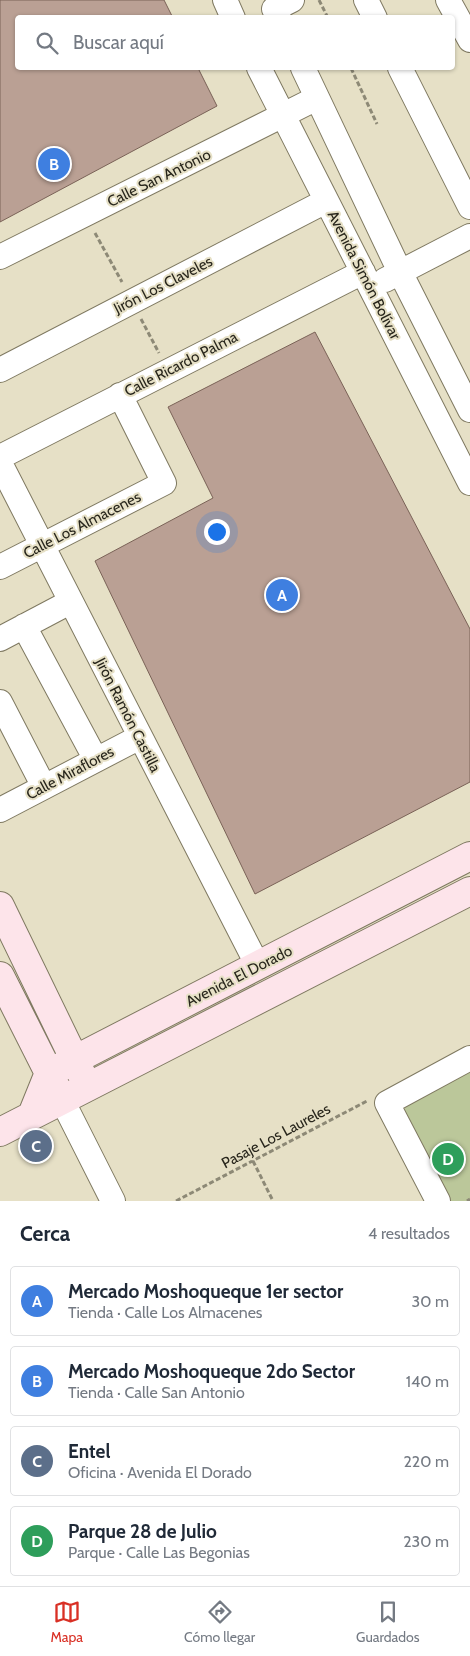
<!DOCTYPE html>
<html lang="es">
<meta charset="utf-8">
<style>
body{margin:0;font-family:Cabin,sans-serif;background:#f6f6f7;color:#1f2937}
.you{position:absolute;left:216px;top:531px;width:18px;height:18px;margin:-12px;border:4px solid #fff;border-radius:50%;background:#1a73e8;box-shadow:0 0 0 8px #1a73e833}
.badge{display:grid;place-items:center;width:32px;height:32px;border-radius:50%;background:#d93025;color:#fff;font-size:16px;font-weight:700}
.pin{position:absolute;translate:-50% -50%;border:2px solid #fff;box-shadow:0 1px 5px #0006}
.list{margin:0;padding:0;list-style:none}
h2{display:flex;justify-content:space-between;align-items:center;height:65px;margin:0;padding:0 20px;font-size:21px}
h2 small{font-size:16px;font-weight:400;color:#747a83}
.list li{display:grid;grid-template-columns:32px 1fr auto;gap:15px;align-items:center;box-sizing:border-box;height:70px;margin:0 10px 10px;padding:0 10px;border:1px solid #e0e1e3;border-radius:5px}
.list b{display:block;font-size:19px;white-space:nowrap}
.list p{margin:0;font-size:16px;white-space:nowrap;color:#747a83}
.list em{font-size:16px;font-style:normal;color:#747a83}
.icon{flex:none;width:28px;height:28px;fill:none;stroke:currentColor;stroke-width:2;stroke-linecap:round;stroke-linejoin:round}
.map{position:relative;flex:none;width:470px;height:1201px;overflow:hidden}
.search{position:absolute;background:#fff;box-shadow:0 1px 4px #0004;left:15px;right:15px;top:15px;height:55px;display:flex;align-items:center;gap:12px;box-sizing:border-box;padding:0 18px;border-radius:5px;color:#747a83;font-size:19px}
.sheet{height:385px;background:#fff}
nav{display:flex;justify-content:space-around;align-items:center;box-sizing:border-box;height:70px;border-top:1px solid #e0e1e3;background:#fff;font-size:14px;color:#747a83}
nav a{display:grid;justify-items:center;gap:2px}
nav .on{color:#d93025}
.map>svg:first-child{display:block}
.green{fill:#bbc79a}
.building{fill:#baa094;stroke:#7a6257}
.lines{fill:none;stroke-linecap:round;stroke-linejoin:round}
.street-casing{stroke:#7f7961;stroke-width:26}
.secondary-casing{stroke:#7f7961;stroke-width:30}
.path{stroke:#8d8976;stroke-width:3;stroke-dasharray:5 2.5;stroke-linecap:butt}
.street{stroke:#fff;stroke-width:24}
.secondary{stroke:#fde4ea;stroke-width:28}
.labels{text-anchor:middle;stroke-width:4;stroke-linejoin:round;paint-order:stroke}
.street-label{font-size:15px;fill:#28261c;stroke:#e6e0c6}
</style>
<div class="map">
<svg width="470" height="1201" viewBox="0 0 470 1201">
<rect width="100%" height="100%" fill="#e6e0c6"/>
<path class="green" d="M470,1065v136h-23l-43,-90 2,-6z"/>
<path class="building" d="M0,0h164l9,18h-155v50h180l19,38 -217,116z
M315,332l155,297v153l-215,112 -160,-333 118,-63 -45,-91z"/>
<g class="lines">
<defs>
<path id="street" d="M225,0l8,18
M366,0l9,18
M448,0l22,40
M279,18l-5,-9 18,-9
M259,68l211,415
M303,68l97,204 70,138
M400,68l70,139
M0,257l317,-159
M385,280l85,-44
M0,370l326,-169
M0,457l363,-185
M0,463l258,503
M0,567l164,-84 -44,-88
M24,626l72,134
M0,639l70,-37
M0,702l44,85
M0,810l140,-73
M62,1100l51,101
M438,1201l-51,-98 83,-45"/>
<path id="secondary" d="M0,906l83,171
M0,976l57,113
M32,1115l17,-42 421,-217
M0,1132l470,-241"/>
</defs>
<use href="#street" class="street-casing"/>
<use href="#secondary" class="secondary-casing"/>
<path class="path" d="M319,0l9,18
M351,68l26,56
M95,233l27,49
M141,319l18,34
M253,1161l20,40
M176,1201l191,-100
M467,1201l3,-2"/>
<use href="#street" class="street"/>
<use href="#secondary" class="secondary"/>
</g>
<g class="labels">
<g class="street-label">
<text transform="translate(159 178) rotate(-26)" y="5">Calle San Antonio</text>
<text transform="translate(364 275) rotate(63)" y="5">Avenida Simón Bolívar</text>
<text transform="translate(163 285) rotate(-27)" y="5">Jirón Los Claveles</text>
<text transform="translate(181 364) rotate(-27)" y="5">Calle Ricardo Palma</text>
<text transform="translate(82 525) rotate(-27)" y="5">Calle Los Almacenes</text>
<text transform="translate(128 715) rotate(63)" y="5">Jirón Ramón Castilla</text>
<text transform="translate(70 773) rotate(-28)" y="5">Calle Miraflores</text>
<text transform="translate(239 976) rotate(-27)" y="5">Avenida El Dorado</text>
<text transform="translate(276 1136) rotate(-28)" y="5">Pasaje Los Laureles</text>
</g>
</g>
</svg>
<div class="you"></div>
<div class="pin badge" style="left:282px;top:595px;background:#3f7fe0">A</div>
<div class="pin badge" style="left:54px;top:164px;background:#3f7fe0">B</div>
<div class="pin badge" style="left:36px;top:1146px;background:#5c6f8a">C</div>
<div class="pin badge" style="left:448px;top:1159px;background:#2e9e5b">D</div>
<div class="search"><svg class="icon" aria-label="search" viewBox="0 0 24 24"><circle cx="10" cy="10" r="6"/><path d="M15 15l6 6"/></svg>Buscar aquí</div>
</div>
<section class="sheet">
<h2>Cerca<small>4 resultados</small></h2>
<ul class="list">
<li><span class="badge" style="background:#3f7fe0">A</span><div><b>Mercado Moshoqueque 1er sector</b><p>Tienda · Calle Los Almacenes</p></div><em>30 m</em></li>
<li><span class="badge" style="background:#3f7fe0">B</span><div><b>Mercado Moshoqueque 2do Sector</b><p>Tienda · Calle San Antonio</p></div><em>140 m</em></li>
<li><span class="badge" style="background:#5c6f8a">C</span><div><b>Entel</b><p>Oficina · Avenida El Dorado</p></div><em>220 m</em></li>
<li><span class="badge" style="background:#2e9e5b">D</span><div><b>Parque 28 de Julio</b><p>Parque · Calle Las Begonias</p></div><em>230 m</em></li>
</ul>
</section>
<nav>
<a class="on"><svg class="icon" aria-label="map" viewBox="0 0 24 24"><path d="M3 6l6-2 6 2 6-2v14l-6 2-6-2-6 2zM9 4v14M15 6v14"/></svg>Mapa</a>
<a><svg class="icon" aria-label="directions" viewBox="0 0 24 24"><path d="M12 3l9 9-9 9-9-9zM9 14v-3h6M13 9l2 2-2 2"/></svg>Cómo llegar</a>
<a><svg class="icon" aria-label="saved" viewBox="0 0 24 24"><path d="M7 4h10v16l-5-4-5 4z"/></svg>Guardados</a>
</nav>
